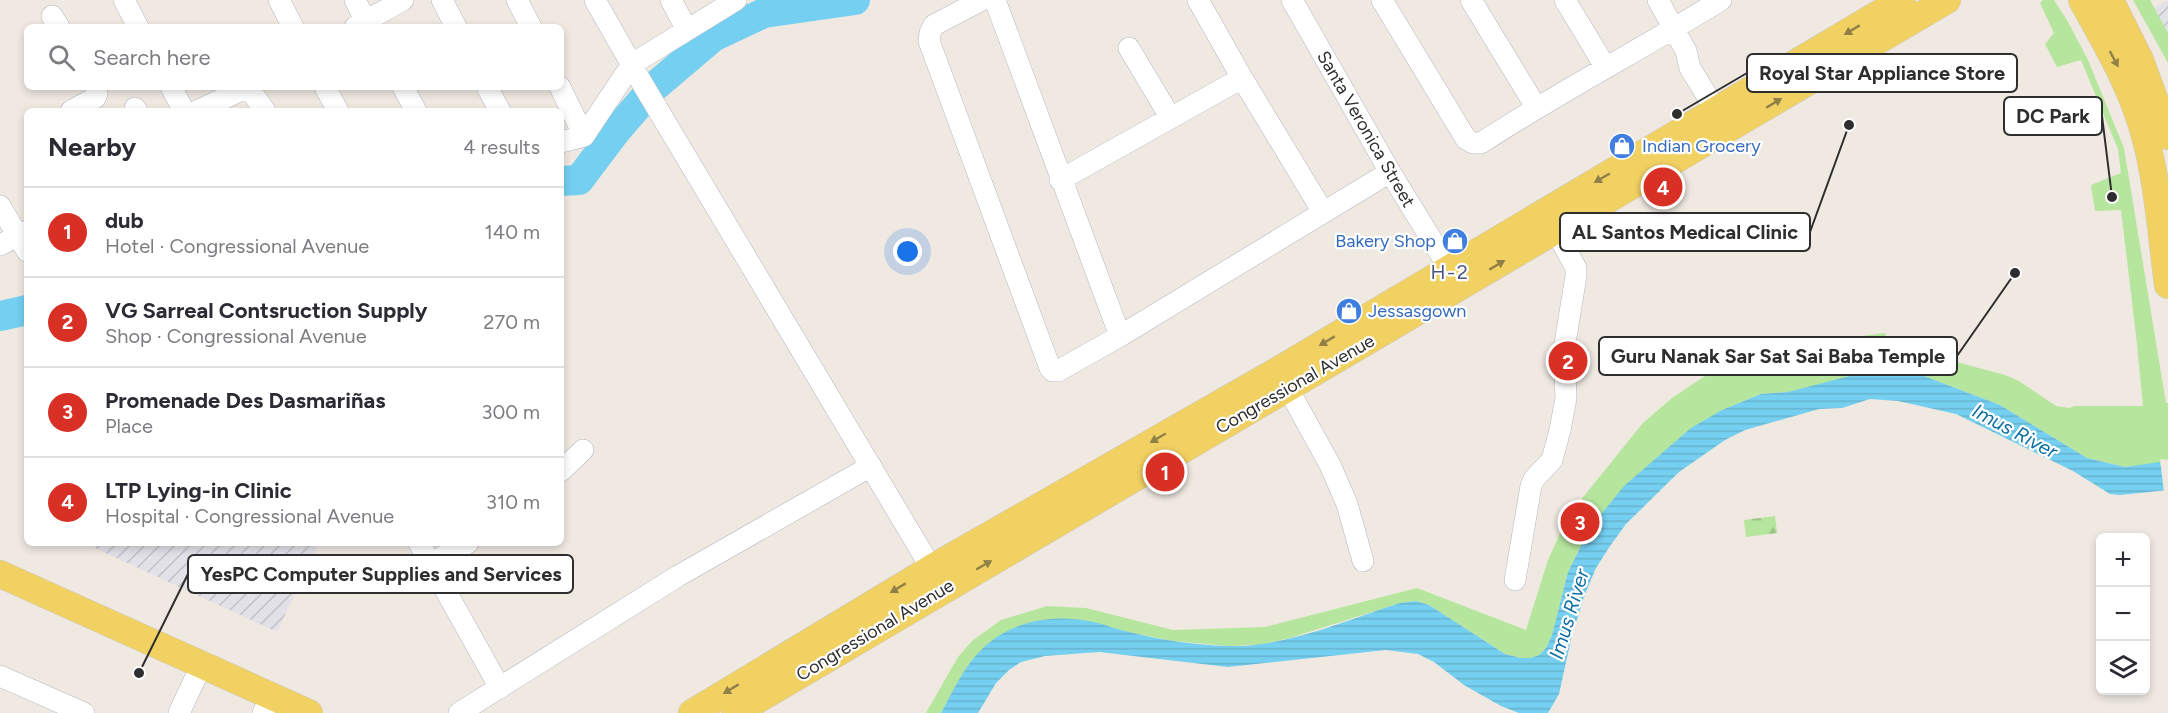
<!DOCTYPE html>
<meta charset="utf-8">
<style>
body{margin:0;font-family:Figtree,sans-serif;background:#f2f2f3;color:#2b2b33}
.controls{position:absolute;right:18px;bottom:18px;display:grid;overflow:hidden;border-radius:9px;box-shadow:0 3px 9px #0003}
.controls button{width:54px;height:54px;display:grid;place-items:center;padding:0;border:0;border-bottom:2px solid #e1e1e2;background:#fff;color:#2b2b33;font:30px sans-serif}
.you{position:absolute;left:908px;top:252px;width:21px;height:21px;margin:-15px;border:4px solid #fff;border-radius:50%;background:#1a73e8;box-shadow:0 0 0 9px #1a73e833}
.badge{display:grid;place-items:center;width:39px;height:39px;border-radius:50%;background:#d93025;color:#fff;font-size:20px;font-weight:700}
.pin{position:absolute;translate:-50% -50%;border:3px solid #fff;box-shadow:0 2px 6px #0006}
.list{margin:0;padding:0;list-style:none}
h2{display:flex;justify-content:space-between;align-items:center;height:78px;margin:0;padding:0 24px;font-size:26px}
h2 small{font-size:20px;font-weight:400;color:#7c7c81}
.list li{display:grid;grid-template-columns:39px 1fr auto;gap:18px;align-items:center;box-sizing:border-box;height:90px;padding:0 24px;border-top:2px solid #e1e1e2}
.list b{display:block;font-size:22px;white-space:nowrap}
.list p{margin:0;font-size:20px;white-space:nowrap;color:#7c7c81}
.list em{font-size:20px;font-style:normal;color:#7c7c81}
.icon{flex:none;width:33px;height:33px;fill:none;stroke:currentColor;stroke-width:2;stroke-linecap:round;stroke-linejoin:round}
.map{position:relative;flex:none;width:2168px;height:713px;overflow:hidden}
.search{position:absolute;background:#fff;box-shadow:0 3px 9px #0003;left:24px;top:24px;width:540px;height:66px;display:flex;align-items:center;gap:15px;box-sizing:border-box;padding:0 21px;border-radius:9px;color:#7c7c81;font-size:22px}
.panel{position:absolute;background:#fff;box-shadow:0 3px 9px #0003;left:24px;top:108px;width:540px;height:438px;border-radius:9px}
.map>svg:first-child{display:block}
.industrial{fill:url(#industrial-furrows)}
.forest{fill:url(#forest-firs)}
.park{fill:#b6e59e}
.water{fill:url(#water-rules)}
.pier{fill:#efe9e1}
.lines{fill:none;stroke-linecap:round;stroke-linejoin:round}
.river{stroke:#75cff0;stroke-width:30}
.minor-casing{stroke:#b4b7c1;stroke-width:22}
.major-casing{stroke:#c9c9c9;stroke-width:28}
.minor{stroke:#fff;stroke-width:21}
.major{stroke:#f2d163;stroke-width:27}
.oneway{fill:#908048}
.labels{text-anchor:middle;stroke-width:4.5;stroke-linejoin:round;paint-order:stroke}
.street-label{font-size:18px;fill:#2e2e2e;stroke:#fff}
.shop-label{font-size:18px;fill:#366cbe;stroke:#fff;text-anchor:start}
.neighbourhood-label{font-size:20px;letter-spacing:1.5px;fill:#4d5680;stroke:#fff}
.water-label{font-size:20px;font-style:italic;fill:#0d6fa3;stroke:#fff}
.leader{fill:none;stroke:#2e2e2e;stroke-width:2}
.callout-dot{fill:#2e2e2e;stroke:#fff;stroke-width:2}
.callout{fill:#fff;stroke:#2e2e2e;stroke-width:2}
.callout-label{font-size:20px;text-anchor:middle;font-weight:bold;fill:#2e2e2e}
</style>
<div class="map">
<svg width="2168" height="713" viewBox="0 0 2168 713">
<defs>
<pattern id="industrial-furrows" width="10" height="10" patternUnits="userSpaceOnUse" patternTransform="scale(1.5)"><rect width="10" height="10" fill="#e3e1e8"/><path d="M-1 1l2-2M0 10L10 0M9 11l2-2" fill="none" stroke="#c3c1c7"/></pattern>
<pattern id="forest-firs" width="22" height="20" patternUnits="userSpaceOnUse" patternTransform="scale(1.5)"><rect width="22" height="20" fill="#b6e59e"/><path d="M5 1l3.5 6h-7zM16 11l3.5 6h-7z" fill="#9dc588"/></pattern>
<pattern id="water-rules" width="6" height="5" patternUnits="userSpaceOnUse" patternTransform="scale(1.5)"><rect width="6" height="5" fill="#75cff0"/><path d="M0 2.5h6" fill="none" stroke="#66b2ce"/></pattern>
</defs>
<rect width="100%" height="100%" fill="#efe9e1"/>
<path class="industrial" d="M2168,0v33l-14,-25z
M97,543h222l-42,89 -182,-84z"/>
<path class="forest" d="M1775,516l2,17 -31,4 -2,-17z"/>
<path class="park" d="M2043,0h11l13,20 21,40 36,88 42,255h2v60l-43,4 -38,-9 -87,-53 -97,-37 -115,24 -27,2 -39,16 -132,118 -22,44 -16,63 -6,13 -7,7 -8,3h-10l-16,-4 -76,-49 -13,-4 -16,2 -110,35 -29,7 -33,1 -55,-5 -45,-9 -39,-11 -107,28 -24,33 -17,31h-15l32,-56 14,-16 29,-21 46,-14 39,2 87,22 92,-3 152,-39 109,42 22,-70 20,-44 74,-92 30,-26 36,-24 41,-18 40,-5 35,-10 61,-8 4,11 116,31 14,6 37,25 14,2 4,-2h69l-7,-71 -15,-125 -26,1 -4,-26 30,-12 -3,-24 -37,-89 -24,7 -12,-23 9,-11 -14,-30z
M2133,0h17l18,33v30z"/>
<path class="water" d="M1903,368l97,37 87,53 38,9 35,-5 8,28 -48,5 -10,-1 -37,-23 -117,-57 -58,-13 -28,-2 -28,9 -23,1 -74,21 -20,10 -46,32 -53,52 -16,22 -14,22 -11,26 -13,41 -13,59 -11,19h-29l-18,-7 -37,-21 -30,-23 -16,-8 -32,-4 -158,17 -129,-15 -54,4 -24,6 -12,8 -13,13 -18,30h-37c12,-22 23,-47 42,-65 29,-27 68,-34 106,-27 13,2 26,8 40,11 32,8 66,13 99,14 57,2 118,-26 172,-43l16,-2 13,4 76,49 16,4h10l8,-3 7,-7 6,-13 16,-63 22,-44 34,-42 67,-58 31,-18 39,-16 27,-2 85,-22z"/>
<path class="pier" d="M2160,459l8,1v33h-4z"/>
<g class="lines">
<path class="river" d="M561,181l18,-1 37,-49 38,-44 59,-50 51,-24 91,-13
M0,316l27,-6"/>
<defs>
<path id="minor" d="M124,0l14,27
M279,0l14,27
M355,0l14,27
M442,0l14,27
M517,0l14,27
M595,0l47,83 297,498
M671,0l16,30
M982,0l-48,25 -4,8 -1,8 121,327 3,3h5l62,-35 270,-164
M995,0l125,336
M1198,0l44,78 81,134
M1292,0l98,172 67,109
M1382,0l84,139 7,4h8c78,-51 161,-94 240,-143
M1471,0l65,107
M1565,0l41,68
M1658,0l28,51 4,17 33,54
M52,16l7,11
M355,27l48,-27
M1129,48l41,69
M171,87l13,24
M248,87l17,24
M325,87l13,24
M403,87l13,24
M487,87l13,24
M560,87l24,49
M135,108l2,3
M71,111l24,-13 2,-4 -1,-7
M197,111l51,-24
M561,142l23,-6 48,-72 104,-64
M1060,180l182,-102
M0,206l27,45
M0,245l27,-14
M1281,376l49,89 17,39 16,57
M561,471l22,-21
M419,543l81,145
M431,563l37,-20
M1515,580l16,-94 3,-7 18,-19 8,-30 6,-32 -2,-49 12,-73v-8l-21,-38
M0,676l84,37
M179,713l23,-49
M263,713l8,-17
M459,713l219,-137 193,-110"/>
<path id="major" d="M2082,0c19,35 40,70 54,108 21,55 24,119 32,177
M2110,0l30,60 28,76
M0,574l309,139
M692,713l240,-145 345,-197 625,-371
M735,713l1212,-713"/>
</defs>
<use href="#minor" class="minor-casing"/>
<use href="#major" class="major-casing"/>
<use href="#minor" class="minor"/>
<use href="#major" class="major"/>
</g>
<defs><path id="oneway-solid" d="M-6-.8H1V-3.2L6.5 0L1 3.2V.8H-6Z" transform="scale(1.5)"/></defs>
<g class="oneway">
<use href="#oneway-solid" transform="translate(1852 30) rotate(149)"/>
<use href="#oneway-solid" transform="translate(2114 59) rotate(62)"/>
<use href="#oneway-solid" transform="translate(1774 103) rotate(-31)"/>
<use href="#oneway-solid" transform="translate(1602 178) rotate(150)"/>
<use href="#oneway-solid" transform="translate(1497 265) rotate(-31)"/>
<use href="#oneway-solid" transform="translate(1327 341) rotate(149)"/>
<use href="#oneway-solid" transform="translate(1158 438) rotate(150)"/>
<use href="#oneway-solid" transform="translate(984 565) rotate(-30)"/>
<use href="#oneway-solid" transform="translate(898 588) rotate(149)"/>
<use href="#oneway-solid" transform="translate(731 689) rotate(149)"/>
</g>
<defs>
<symbol id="shop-disc" viewBox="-11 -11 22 22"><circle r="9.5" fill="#3f7fe0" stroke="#fff"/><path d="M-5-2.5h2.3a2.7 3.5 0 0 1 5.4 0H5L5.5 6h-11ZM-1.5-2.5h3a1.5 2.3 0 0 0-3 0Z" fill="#fff"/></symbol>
</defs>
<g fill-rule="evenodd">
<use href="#shop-disc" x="1607" y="131" width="30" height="30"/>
<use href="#shop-disc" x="1440" y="226" width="30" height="30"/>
<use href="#shop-disc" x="1334" y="296" width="30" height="30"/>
</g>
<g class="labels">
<g class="street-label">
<text transform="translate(1366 129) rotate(60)" y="6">Santa Veronica Street</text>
<text transform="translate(1295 384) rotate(-30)" y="6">Congressional Avenue</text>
<text transform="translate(875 630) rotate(-31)" y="6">Congressional Avenue</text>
</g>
<g class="shop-label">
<text x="1642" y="152">Indian Grocery</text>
<text x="1436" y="247" text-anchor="end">Bakery Shop</text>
<text x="1368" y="317">Jessasgown</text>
</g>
<g class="neighbourhood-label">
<text x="1450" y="279">H-2</text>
</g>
<g class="water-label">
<text transform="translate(2015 431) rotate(28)" y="7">Imus River</text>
<text transform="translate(1569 614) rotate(-73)" y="7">Imus River</text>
</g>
</g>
<path class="leader" d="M1677 114L1747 73M2112 197L2102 116M1849 125L1810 232M2015 273L1957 356M139 673L188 574"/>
<g class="callout-dot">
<circle cx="1677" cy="114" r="6"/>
<circle cx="2112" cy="197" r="6"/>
<circle cx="1849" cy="125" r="6"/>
<circle cx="2015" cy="273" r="6"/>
<circle cx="139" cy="673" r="6"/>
</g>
<g class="callout">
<rect x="1747" y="54" width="270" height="38" rx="6"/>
<rect x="2004" y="97" width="98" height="38" rx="6"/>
<rect x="1560" y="213" width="250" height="38" rx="6"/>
<rect x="1599" y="337" width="358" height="38" rx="6"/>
<rect x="188" y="555" width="385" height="38" rx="6"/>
</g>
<g class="callout-label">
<text x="1882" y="80">Royal Star Appliance Store</text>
<text x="2053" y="123">DC Park</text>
<text x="1685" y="239">AL Santos Medical Clinic</text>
<text x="1778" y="363">Guru Nanak Sar Sat Sai Baba Temple</text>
<text x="381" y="581">YesPC Computer Supplies and Services</text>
</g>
</svg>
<div class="controls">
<button>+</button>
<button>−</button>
<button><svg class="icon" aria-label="layers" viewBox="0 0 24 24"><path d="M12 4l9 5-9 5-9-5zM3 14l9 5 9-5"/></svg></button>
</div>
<div class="you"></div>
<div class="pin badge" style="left:1165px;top:472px">1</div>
<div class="pin badge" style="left:1568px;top:361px">2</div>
<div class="pin badge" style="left:1580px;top:522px">3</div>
<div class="pin badge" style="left:1663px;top:187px">4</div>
<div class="search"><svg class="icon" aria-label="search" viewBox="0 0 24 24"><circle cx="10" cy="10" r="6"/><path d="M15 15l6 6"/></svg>Search here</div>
<section class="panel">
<h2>Nearby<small>4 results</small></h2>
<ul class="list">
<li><span class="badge">1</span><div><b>dub</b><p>Hotel · Congressional Avenue</p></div><em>140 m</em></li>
<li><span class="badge">2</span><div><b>VG Sarreal Contsruction Supply</b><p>Shop · Congressional Avenue</p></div><em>270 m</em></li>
<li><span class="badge">3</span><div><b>Promenade Des Dasmariñas</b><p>Place</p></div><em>300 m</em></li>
<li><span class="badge">4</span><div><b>LTP Lying-in Clinic</b><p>Hospital · Congressional Avenue</p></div><em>310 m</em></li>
</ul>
</section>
</div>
